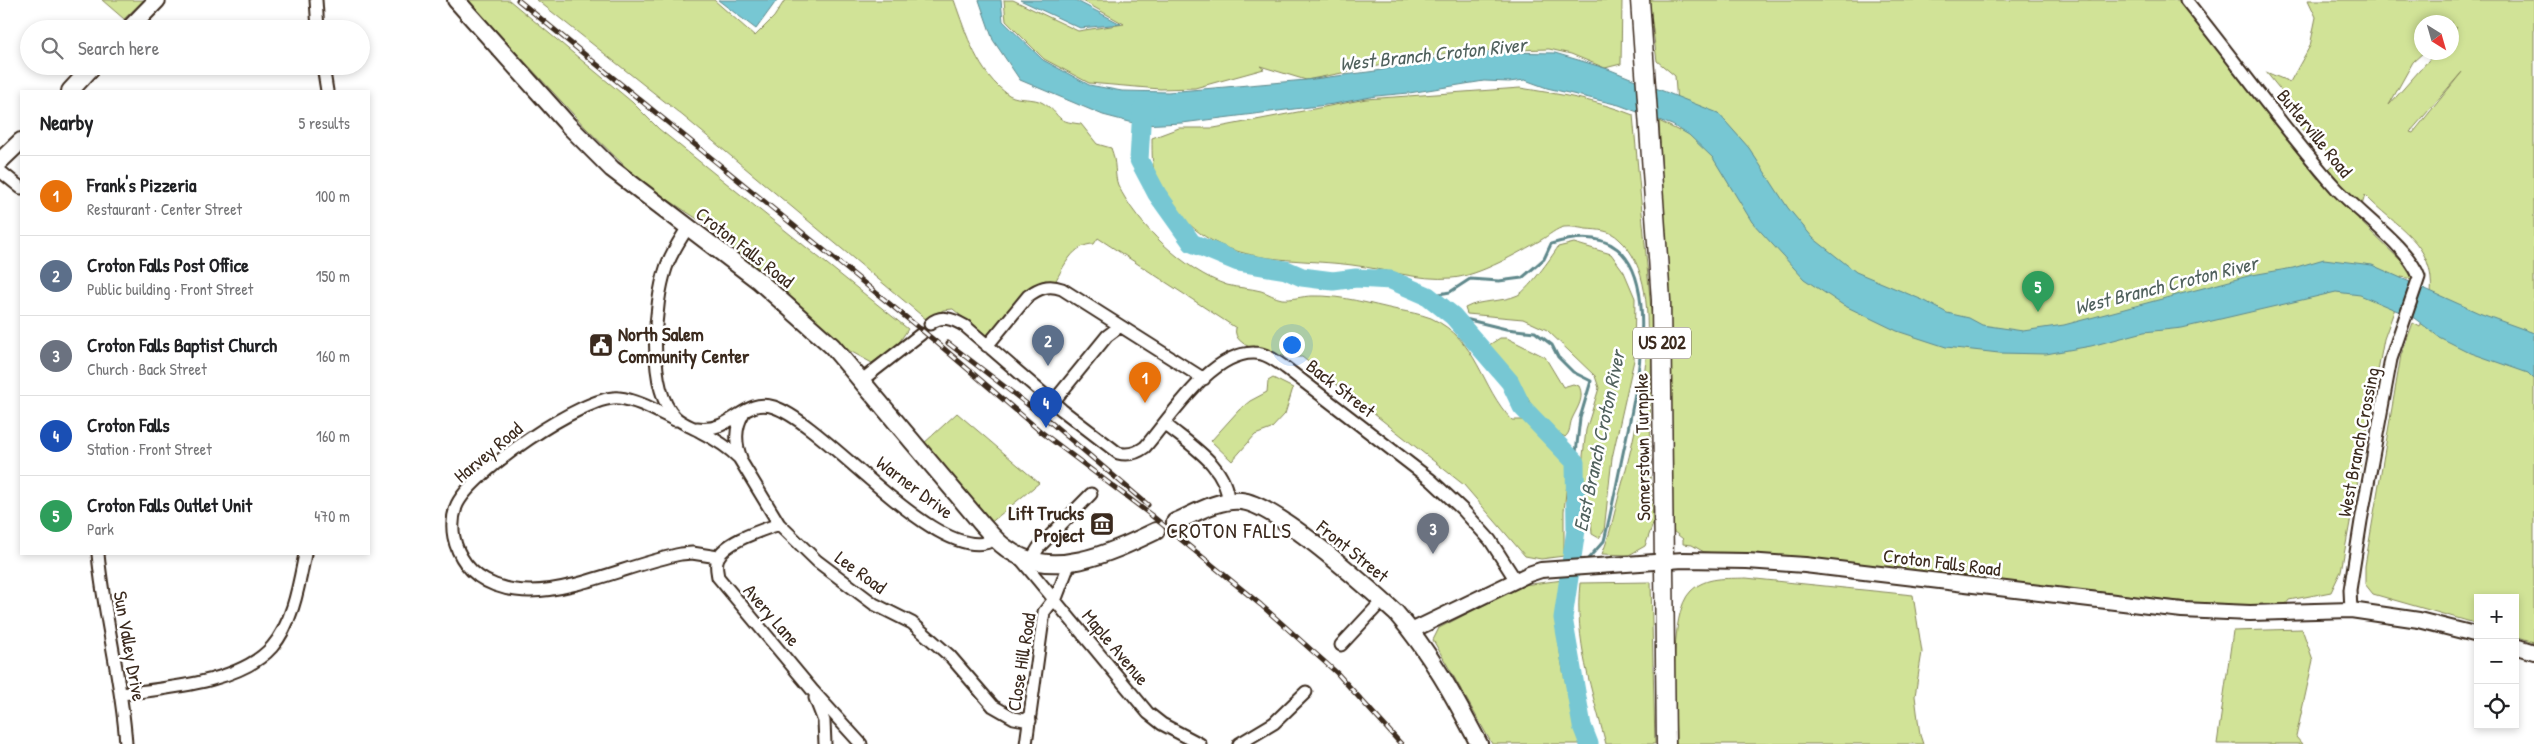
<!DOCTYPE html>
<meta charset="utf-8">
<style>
body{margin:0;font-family:"Patrick Hand",sans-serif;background:#f2f2f2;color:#202124}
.controls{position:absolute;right:15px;bottom:15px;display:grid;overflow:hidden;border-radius:0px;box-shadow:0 2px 8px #0003}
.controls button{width:45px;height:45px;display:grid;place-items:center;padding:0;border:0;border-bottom:1px solid #e0e0e0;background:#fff;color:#202124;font:25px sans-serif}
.compass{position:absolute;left:2414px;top:15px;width:45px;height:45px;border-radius:50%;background:#fff;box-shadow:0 2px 8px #0003;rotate:143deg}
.you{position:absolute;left:1291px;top:344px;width:18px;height:18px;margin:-12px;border:4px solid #fff;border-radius:50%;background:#1a73e8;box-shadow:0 0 0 8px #1a73e833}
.badge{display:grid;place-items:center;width:32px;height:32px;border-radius:50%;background:#2563eb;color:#fff;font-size:16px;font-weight:700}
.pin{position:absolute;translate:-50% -41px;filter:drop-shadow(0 1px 2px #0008)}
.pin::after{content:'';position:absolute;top:26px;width:18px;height:15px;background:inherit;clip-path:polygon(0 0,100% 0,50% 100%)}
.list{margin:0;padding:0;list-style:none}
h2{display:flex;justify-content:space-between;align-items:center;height:65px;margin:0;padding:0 20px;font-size:21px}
h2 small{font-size:16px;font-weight:400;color:#757577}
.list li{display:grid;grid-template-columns:32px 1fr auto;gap:15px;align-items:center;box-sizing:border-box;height:80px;padding:0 20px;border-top:1px solid #e0e0e0}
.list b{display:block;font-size:19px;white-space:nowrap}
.list p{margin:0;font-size:16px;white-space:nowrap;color:#757577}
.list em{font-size:16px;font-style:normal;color:#757577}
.icon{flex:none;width:28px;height:28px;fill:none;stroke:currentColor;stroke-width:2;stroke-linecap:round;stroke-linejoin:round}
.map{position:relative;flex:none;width:2534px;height:744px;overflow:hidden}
.search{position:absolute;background:#fff;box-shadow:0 2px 8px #0003;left:20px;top:20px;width:350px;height:55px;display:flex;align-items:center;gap:12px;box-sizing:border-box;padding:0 18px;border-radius:28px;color:#757577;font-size:19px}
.panel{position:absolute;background:#fff;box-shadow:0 2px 8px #0003;left:20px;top:90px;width:350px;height:465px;border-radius:0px}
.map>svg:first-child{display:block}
.green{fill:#d1e397;stroke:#86865a;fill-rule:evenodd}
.water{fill:#77c7d3;stroke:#5f888b}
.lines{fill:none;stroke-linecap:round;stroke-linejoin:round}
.stream{stroke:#5f888b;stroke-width:3}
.river{stroke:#77c7d3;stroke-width:19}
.minor-casing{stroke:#3b2a1e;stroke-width:15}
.tertiary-casing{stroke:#3b2a1e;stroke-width:18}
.secondary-casing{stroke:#3b2a1e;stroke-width:20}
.primary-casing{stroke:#3b2a1e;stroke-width:21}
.minor{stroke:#fff;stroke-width:11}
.tertiary{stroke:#fff;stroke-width:14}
.secondary{stroke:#fff;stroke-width:16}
.primary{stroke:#fff;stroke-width:18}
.rail-casing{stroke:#3b2a1e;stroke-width:5}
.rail{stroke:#fff;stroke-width:3;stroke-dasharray:9;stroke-linecap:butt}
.labels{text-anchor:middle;stroke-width:5;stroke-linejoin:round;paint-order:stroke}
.shield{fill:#fff;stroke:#766a62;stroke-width:1}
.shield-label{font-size:18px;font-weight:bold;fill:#3b2a1e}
.street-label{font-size:19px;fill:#3b2a1e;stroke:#fff}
.poi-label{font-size:19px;font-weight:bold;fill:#3b2a1e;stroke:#fff;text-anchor:start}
.water-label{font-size:20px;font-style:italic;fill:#50615d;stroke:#fff}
.quarter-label{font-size:21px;letter-spacing:1px;fill:#3b2a1e;stroke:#fff}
</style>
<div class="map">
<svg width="2534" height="744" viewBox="0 0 2534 744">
<rect width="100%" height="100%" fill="#fff"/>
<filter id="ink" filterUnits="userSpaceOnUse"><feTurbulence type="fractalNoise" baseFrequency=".02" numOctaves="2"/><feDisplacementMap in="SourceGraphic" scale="10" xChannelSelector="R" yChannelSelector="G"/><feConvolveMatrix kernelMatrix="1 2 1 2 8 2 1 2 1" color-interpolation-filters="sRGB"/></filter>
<g filter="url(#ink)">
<path class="green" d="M102,0h42l-20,19z
M468,0h41l123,102 27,27 249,200 -10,15 -26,19 -22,-12 -148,-129 -61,-40 -55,-54z
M537,0h177l41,36 19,-19 11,-17h169c12,34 24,74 55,95 10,6 25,2 34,8 20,12 9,18 38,21l16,20 14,4c6,15 3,27 7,37 19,40 67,86 109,100 11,3 23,3 34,6 7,2 14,7 21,8 10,1 20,-3 30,-3 30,-1 57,8 86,14 11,2 22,4 33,8 48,22 49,69 81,102h14l43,44 -5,47v45l-23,3 -16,-3 -61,-71 -162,-128c-17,1 -72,-7 -66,-29l-138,-90 -4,6c-21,0 -30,22 -39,38l-10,-2 -23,17 -36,40 -33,-28 -10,1 -16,10 -244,-204z
M1004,0h9l65,31 46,-7 -43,-24h541l-1,64 -16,4 -34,-14 -22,-5 -72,2 -37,3 -134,26 -46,-14 4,3 -69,19 -35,1 -71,-6 -45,-24 -38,-38z
M1649,0h530l47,58 92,121 18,-18 -41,-38 -15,-24 3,-6 -17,-21 24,10 20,-36 6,-29 -8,-17h226v642l-19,-6v-38h-37v26l-105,-30 -8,-10v-18l36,-211 12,-32 7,4c3,-10 10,-22 11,-33 5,-51 -36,-67 -66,-99l-7,24 44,43 11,17 -12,-2 2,9 -19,53 -43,232 -10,21 -42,8 -3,4c-76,5 -153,-9 -229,-17 -118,-13 -235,-26 -353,-35l-12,-7 -9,-1v-5l-15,-12 -3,-293 -6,-113 20,10 -4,-55 -18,-15zM2422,22h30v9l5,-4 -5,6v19l-17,1 -46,52 24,-43 11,-10h-2zM2462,72l-49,61 -3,-1z
M1520,88c39,6 76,12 113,27l19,205 -2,144 3,60 -8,22 -16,9 -27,-1c8,-19 11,-36 16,-55 17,-61 56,-212 1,-260 -9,-9 -20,-9 -33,-10 -6,-1 -15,-3 -22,-2 -7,1 -16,9 -23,13 -23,13 -62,36 -89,38 -34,3 -67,-9 -100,-13 -64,-8 -130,2 -175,-54 -24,-29 -25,-36 -25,-73l27,-10h35l152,-29z
M1574,243l37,11 13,18 11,26 -1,62 -22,98 -8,73 -5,7 -7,-4 -1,-17 -11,-35 6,-52 13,-42 -4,-12 -48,-46 -24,-11 -56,-5 -2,-6c16,-9 36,-5 53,-13 10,-5 33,-37 40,-48z
M1500,338h7l38,19 18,30 10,-3 6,2c6,12 -2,22 -7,33 -3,7 -1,13 -7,18l-15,-9 -14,-15 -21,-37 -11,-9 -15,-22z
M1273,378l20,10 -8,26 -14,15 -16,6 -23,26 -21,-20 28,-31 11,-9 17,-9 1,-11z
M957,413l82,70 -50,41 -67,-79z
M1746,578l167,17 9,57 -7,44 5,39 3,9h-247c0,-34 -9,-130 15,-153 15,-15 36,-12 55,-13z
M1563,580c-14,57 4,109 19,164h-90l-59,-104 6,-12 84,-43z
M1651,582l4,162h-49c-14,-53 -32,-105 -26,-161z
M2302,629l11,31 -17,77 6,7h-85l16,-113z"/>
<path class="water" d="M718,0h59l-21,29z
M979,0h22l2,21 40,39 46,25 33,6 46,1 138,-12 70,-9 70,-15 52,-4 57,1 53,16 110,44 31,35 39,60 25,30 43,34 69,29 22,12 22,5 13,7 41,6 41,-6 188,-50 41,-7 31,-9 48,6 107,48 55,20v46l-6,-6 -57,-20 -32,-16 -25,-19 -54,-23 -24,-3 -154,36 -38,4 -53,14 -45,8 -47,-1 -53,-6 -49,-16 -54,-26 -39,-26 -52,-57 -39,-64 -24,-23 -17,-10 -53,-20 -72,-17 -22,-8 -16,2 -25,-1 -75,12 -33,3 -42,8 -152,19 -41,2 -38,-10 -83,-35 -27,-40z
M1020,0h55l46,24 -41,4z"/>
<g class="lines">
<path class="stream" d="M1428,296l22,-4 20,-13 29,2 23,-3 22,-19 7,-15c127,-39 88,134 74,200 -7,32 -13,65 -21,97l-19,21
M1453,316l53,13 29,3 17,13 6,12 15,15 18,9 -11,37 -5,44
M1568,581l8,-9"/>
<path class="river" d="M1150,109h-8l-3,51 18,34 35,49 46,19 48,8 16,7 31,4 23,-3 35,2 37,16 25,20 57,66 12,25 53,55 1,68 -13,88 19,108 7,18"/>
<defs>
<path id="minor" d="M316,0l2,29
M2186,0c50,62 97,128 150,188 22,24 73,60 83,89l-28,82 -30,162 -11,69 1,20
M323,66l4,25
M0,171l21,17
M688,227c-8,13 -17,26 -22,41 -12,35 -19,120 9,149 7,7 18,10 26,15 14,7 27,15 38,26l40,66 38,37 57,43 38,19 38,33 43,50 21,12 16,3
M930,324c11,-10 23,-5 35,2l97,84 56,43c11,3 19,0 27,-6 26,-30 66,-95 109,-94 12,0 22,8 32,15l145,112 32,30 27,30 25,39
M987,346l41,-50c11,-8 20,-12 34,-7l142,90
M862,380l59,-46
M1054,401l53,-65 12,-9
M675,420c-17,-8 -37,-20 -56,-22 -34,-4 -152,77 -163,109 -7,20 -2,41 10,57 15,20 41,27 64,27 46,0 104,-28 151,-37l11,-1 26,4
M1165,424c25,21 62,42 63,77
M697,428c36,5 46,-31 77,-21 54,18 168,165 221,132
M741,458c-6,-14 -6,-31 2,-44
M779,524c-16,6 -54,17 -61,34 -3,6 -1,13 0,19l95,114 48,53
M98,554c6,64 24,126 28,190
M1019,557l129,156 14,11 38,20
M1031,560l8,-13 52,-53
M1341,645l41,-44
M122,694c45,-6 118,-11 150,-47 21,-24 27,-63 33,-93
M815,698l9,23 1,23
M1026,744l18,-132 7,-9 4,-2 15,-39
M1239,744l35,-21 32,-31"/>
<path id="tertiary" d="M1411,631l118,-57 12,-4 142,-10 64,1 58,4 377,45 68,3 101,-3 68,10 59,15
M2515,646l19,6"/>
<path id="secondary" d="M456,0l113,126 43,43 147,112 73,65 149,177c8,9 15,18 25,25 45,34 106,4 150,-17
M129,29l28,-29
M70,91l23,-25
M0,161l21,-20
M1175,522c21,-9 43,-23 66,-21 35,3 126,86 155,112 34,39 59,85 83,131"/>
<path id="primary" d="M1640,0l21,300 5,444"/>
</defs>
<use href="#minor" class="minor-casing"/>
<use href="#tertiary" class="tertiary-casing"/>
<use href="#secondary" class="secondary-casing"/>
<use href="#primary" class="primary-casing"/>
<use href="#minor" class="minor"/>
<use href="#tertiary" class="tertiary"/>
<use href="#secondary" class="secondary"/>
<use href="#primary" class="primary"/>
<defs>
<path id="rail" d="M518,0l417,341 105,90 111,84 110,90 76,68 64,71
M948,343l101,78 99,84"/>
</defs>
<use href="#rail" class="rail-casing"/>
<use href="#rail" class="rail"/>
</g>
</g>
<defs>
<symbol id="civic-square" viewBox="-11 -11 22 22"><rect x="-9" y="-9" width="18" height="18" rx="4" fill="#3b2a1e" stroke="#fff"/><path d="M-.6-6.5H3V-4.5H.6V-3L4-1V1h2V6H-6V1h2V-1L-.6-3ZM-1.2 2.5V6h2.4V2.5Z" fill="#fff"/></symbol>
<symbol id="museum-square" viewBox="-11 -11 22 22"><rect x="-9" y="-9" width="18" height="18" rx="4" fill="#3b2a1e" stroke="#fff"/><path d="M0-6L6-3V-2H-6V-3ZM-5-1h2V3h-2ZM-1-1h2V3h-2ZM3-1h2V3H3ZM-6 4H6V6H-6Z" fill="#fff"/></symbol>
</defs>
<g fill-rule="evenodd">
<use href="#civic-square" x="587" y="331" width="28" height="28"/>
<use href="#museum-square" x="1088" y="510" width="28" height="28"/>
</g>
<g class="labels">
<rect class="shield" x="1633" y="327.5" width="58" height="31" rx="4"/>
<g class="shield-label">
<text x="1662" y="349">US 202</text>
</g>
<g class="street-label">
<text transform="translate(2315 133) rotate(51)" y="7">Butlerville Road</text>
<text transform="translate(745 247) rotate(38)" y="7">Croton Falls Road</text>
<text transform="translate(1341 388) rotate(38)" y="7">Back Street</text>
<text transform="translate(2358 442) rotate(-79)" y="7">West Branch Crossing</text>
<text transform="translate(1642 447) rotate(-91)" y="7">Somerstown Turnpike</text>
<text transform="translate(488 452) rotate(-40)" y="7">Harvey Road</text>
<text transform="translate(915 487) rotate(37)" y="7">Warner Drive</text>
<text transform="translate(1353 551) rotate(39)" y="7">Front Street</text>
<text transform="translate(1942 562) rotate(7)" y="7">Croton Falls Road</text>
<text transform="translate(861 572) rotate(36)" y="7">Lee Road</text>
<text transform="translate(772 615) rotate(49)" y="7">Avery Lane</text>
<text transform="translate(130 646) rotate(80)" y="7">Sun Valley Drive</text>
<text transform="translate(1116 647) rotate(50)" y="7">Maple Avenue</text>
<text transform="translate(1021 662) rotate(-81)" y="7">Close Hill Road</text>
</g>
<g class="poi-label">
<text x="618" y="341">North Salem<tspan x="618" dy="22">Community Center</tspan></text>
<text x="1084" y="520" text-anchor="end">Lift Trucks<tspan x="1084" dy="22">Project</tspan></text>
</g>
<g class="water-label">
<text transform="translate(1433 54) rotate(-6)" y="7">West Branch Croton River</text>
<text transform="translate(2166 285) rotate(-14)" y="7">West Branch Croton River</text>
<text transform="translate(1599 441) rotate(-78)" y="7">East Branch Croton River</text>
</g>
<g class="quarter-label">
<text x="1229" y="538">CROTON FALLS</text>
</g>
</g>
</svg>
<div class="controls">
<button>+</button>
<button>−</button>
<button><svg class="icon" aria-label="locate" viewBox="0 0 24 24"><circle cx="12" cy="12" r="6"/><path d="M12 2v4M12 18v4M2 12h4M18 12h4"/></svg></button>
</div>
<svg class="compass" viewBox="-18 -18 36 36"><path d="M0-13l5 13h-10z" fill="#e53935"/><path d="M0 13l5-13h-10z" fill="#757577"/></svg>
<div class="you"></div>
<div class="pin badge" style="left:1145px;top:403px;background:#e8710a">1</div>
<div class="pin badge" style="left:1048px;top:366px;background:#5c6f8a">2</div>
<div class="pin badge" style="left:1433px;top:554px;background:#6b7280">3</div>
<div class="pin badge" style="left:1046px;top:428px;background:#1a4fb4">4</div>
<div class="pin badge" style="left:2038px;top:312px;background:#2e9e5b">5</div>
<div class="search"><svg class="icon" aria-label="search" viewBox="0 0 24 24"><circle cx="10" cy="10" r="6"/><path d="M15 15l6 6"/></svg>Search here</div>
<section class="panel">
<h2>Nearby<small>5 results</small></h2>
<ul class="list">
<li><span class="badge" style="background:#e8710a">1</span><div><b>Frank's Pizzeria</b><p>Restaurant · Center Street</p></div><em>100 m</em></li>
<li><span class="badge" style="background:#5c6f8a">2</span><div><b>Croton Falls Post Office</b><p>Public building · Front Street</p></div><em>150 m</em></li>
<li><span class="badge" style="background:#6b7280">3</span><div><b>Croton Falls Baptist Church</b><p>Church · Back Street</p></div><em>160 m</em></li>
<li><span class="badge" style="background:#1a4fb4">4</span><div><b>Croton Falls</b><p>Station · Front Street</p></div><em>160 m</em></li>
<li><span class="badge" style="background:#2e9e5b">5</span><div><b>Croton Falls Outlet Unit</b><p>Park</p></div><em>470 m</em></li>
</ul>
</section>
</div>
